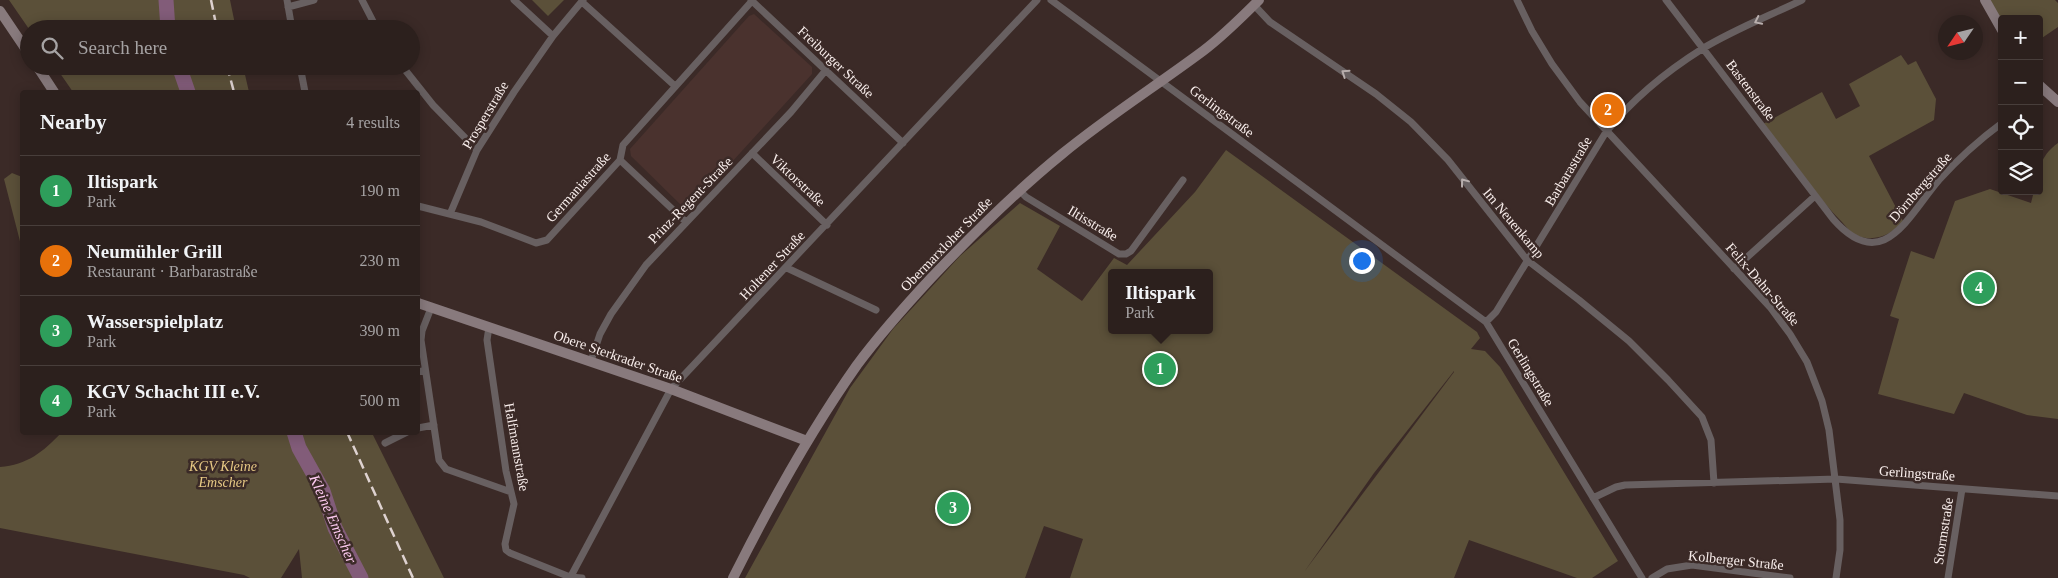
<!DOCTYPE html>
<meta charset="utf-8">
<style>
body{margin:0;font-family:"Times New Roman",serif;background:#382d2a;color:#f1f3f6}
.controls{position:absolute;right:15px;top:15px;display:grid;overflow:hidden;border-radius:5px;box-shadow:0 2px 12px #0003}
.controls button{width:45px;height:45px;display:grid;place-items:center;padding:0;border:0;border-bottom:1px solid #483e3b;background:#2c201d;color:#f1f3f6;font:25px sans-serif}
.compass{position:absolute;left:1938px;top:15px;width:45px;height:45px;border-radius:50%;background:#2c201d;box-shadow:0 2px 12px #0003;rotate:235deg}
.you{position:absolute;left:1361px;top:260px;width:18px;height:18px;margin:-12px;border:4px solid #fff;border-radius:50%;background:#1a73e8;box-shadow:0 0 0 8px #1a73e833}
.badge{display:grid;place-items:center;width:32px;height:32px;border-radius:50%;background:#bca0f2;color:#fff;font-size:16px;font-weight:700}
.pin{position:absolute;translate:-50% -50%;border:2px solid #fff;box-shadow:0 1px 5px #0006}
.popup{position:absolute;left:1108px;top:269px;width:105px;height:65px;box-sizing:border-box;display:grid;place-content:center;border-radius:5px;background:#2c201d;filter:drop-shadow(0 1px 4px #0005);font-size:16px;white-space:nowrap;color:#a6a3a4}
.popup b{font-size:19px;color:#f1f3f6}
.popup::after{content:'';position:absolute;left:50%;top:100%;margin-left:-10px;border:10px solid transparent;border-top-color:#2c201d}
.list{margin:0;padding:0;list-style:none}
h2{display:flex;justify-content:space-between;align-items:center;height:65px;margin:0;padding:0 20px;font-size:21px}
h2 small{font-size:16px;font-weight:400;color:#a6a3a4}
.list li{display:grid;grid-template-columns:32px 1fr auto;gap:15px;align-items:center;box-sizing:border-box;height:70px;padding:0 20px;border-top:1px solid #483e3b}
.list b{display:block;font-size:19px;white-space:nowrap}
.list p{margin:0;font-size:16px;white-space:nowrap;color:#a6a3a4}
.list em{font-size:16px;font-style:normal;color:#a6a3a4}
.icon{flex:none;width:28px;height:28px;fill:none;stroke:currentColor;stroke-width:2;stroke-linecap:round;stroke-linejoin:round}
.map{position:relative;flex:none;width:2058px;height:578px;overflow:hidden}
.search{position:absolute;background:#2c201d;box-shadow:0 2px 12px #0003;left:20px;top:20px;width:400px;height:55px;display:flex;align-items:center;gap:12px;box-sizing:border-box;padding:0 18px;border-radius:28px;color:#a6a3a4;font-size:19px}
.panel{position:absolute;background:#2c201d;box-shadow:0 2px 12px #0003;left:20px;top:90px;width:400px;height:345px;border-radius:5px}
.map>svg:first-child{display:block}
.built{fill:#4a322e}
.green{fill:#5b5039;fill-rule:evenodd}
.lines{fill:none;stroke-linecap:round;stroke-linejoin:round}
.river{stroke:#825c79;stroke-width:15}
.street{stroke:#686061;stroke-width:7}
.secondary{stroke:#887a7d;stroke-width:10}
.rail{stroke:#ded2d0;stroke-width:2.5;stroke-dasharray:10 5;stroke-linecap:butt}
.oneway{stroke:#b8aead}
.labels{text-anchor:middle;stroke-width:5;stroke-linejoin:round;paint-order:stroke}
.street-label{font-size:14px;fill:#f9eeec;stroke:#3b2a27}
.park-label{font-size:14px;font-style:italic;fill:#e8ca85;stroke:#3b2a27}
.water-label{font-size:15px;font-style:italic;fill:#fdcaf0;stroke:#3b2a27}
</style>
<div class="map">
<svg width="2058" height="578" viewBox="0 0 2058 578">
<rect width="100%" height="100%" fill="#3b2a27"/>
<path class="built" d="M754,14l58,53v7l-122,134h-6l-53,-52 -1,-7 119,-133z"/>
<path class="green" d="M9,0h221l6,29h-207z
M532,0h32l-16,16z
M1986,0h69l3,3v24l-19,13v-21h-37v9z
M1901,55l7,10 8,-4 20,38 -2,21 -65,36 34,65c-11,14 -30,22 -47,14 -6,-2 -10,-9 -14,-13 -29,-30 -54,-65 -79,-98l59,-32 14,27 24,-13 -11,-22z
M55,66h188l6,26h-176z
M2058,143v276l-31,-4 -63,-22 -10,21 -76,-20 21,-75 -9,-3 21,-65 23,8 21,-58 35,-12 41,14 3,-12h5c0,-22 0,-34 19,-48z
M1226,150l251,182 3,6 -9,11 14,2 15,16 118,194 -26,17h-15l-108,-38 -15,38h-384l13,-39 -39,-13 -19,52h-280l105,-190 43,-59 67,-73 60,-53 40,23 -23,43 45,32 32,-43 13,7 68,-73zM1111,273h98v57h-98zM1454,371v1l-150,200 70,-99z
M12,173l10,4v72l-18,-70z
M61,433h311l72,145h-142l-3,-29 -18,29h-31l-6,-3 -244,-47v-61c27,-2 43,-15 61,-34z"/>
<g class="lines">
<path class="river" d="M166,0l2,29
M179,66l9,26
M294,432l5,16 24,43 12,37 26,50"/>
<path class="street" d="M287,0l5,29
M362,0l15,29
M514,0l39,36
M751,0l152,143
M1051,0l435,322 156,256
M1517,0l15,31 20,33 28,38 190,205 20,27 17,28 15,39 7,29 11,90v30l-4,28
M1666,0l167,219c50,57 75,-3 106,-39 19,-21 40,-40 63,-57
M582,2l93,84
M1254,5l16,17 106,72 35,28 37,38 79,100 52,40 50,41 39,39 34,37 9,23 3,43
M288,7l26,-7
M300,66l5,26
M402,66l31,39 44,45
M752,153l75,72
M620,160l66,62
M1019,190l7,7 93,57h7l5,-3 52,-71
M418,206l63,16 55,21 11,-3 73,-80 3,-15 129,-144
M450,214l27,-64 37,-58 39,-56 30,-36
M787,268l89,42
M1734,269l81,-73
M431,308l-9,23 -1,9 18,120 7,9 65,23
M1486,322l10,-10 110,-180c26,-32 61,-61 96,-83 31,-19 67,-33 100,-49
M489,327l-2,13 19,131 8,33 -9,40 1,6 4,3 60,24 12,1
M591,361l9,-27 11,-20 35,-49 145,-153 35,-42
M418,372l7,-2
M418,428l16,-3
M385,443l22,-11
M1593,498l23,-11 9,-2 211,-6 222,17
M570,578l101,-189 366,-389
M1652,578l15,-9 25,-4 98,13
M1948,578l14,-89"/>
<path class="secondary" d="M1985,0l17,30
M0,11l29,43
M37,66l17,26
M2039,85l19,17
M418,303l253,86 136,52
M733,578c37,-74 76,-145 124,-213 23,-31 49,-60 75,-88 41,-43 83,-85 130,-123 45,-37 94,-68 141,-103 20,-15 39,-34 56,-51"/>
<path class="rail" d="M211,0l6,29
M227,66l7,26
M347,432l66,146"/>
</g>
<defs><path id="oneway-chevron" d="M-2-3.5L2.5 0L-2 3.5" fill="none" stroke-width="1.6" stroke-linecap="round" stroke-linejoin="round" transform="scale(1.25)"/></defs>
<g class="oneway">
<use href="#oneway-chevron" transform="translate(1758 21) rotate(154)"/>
<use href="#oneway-chevron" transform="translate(1345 73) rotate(-146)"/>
<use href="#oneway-chevron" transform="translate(1464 182) rotate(-127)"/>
</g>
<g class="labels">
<g class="street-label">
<text transform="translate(836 62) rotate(43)" y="5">Freiburger Straße</text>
<text transform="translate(1751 90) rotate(53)" y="5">Bastenstraße</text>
<text transform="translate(1222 111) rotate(37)" y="5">Gerlingstraße</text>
<text transform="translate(485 115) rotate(-59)" y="5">Prosperstraße</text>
<text transform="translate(1568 171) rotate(-59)" y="5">Barbarastraße</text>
<text transform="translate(798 180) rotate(43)" y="5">Viktorstraße</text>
<text transform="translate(578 187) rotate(-48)" y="5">Germaniastraße</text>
<text transform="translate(1920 187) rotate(-49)" y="5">Dörnbergstraße</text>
<text transform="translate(690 200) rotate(-46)" y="5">Prinz-Regent-Straße</text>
<text transform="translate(1093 223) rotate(31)" y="5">Iltisstraße</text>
<text transform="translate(1514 223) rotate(50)" y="5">Im Neuenkamp</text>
<text transform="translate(946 244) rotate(-46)" y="5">Obermarxloher Straße</text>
<text transform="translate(772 265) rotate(-47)" y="5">Holtener Straße</text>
<text transform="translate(1763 284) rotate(49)" y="5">Felix-Dahn-Straße</text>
<text transform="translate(618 356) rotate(19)" y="5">Obere Sterkrader Straße</text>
<text transform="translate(1531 372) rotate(59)" y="5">Gerlingstraße</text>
<text transform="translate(517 447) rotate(80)" y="5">Halfmannstraße</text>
<text transform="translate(1917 473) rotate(4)" y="5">Gerlingstraße</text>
<text transform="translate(1943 531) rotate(-81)" y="5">Stormstraße</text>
<text transform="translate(1736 560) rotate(6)" y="5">Kolberger Straße</text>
</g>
<g class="park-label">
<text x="223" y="471">KGV Kleine<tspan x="223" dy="16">Emscher</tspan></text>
</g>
<g class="water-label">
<text transform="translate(333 519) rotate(66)" y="5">Kleine Emscher</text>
</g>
</g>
</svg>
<div class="controls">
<button>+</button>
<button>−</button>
<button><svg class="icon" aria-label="locate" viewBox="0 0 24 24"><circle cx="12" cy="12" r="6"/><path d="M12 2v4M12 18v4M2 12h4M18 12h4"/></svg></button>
<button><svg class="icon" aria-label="layers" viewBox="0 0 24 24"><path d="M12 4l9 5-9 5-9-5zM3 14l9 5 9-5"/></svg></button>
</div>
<svg class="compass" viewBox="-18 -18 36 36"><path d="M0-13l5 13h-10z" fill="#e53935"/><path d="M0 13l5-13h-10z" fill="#a6a3a4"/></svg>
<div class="you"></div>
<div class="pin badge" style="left:1160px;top:369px;background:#2e9e5b">1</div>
<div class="popup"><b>Iltispark</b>Park</div>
<div class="pin badge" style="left:1608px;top:110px;background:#e8710a">2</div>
<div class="pin badge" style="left:953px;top:508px;background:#2e9e5b">3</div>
<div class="pin badge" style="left:1979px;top:288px;background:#2e9e5b">4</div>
<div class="search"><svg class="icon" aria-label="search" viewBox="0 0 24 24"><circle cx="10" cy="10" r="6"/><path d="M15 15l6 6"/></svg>Search here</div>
<section class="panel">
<h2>Nearby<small>4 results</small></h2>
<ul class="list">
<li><span class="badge" style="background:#2e9e5b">1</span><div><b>Iltispark</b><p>Park</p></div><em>190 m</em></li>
<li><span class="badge" style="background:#e8710a">2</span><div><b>Neumühler Grill</b><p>Restaurant · Barbarastraße</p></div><em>230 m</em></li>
<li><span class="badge" style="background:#2e9e5b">3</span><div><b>Wasserspielplatz</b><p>Park</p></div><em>390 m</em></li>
<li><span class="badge" style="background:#2e9e5b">4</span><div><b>KGV Schacht III e.V.</b><p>Park</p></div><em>500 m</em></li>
</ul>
</section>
</div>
